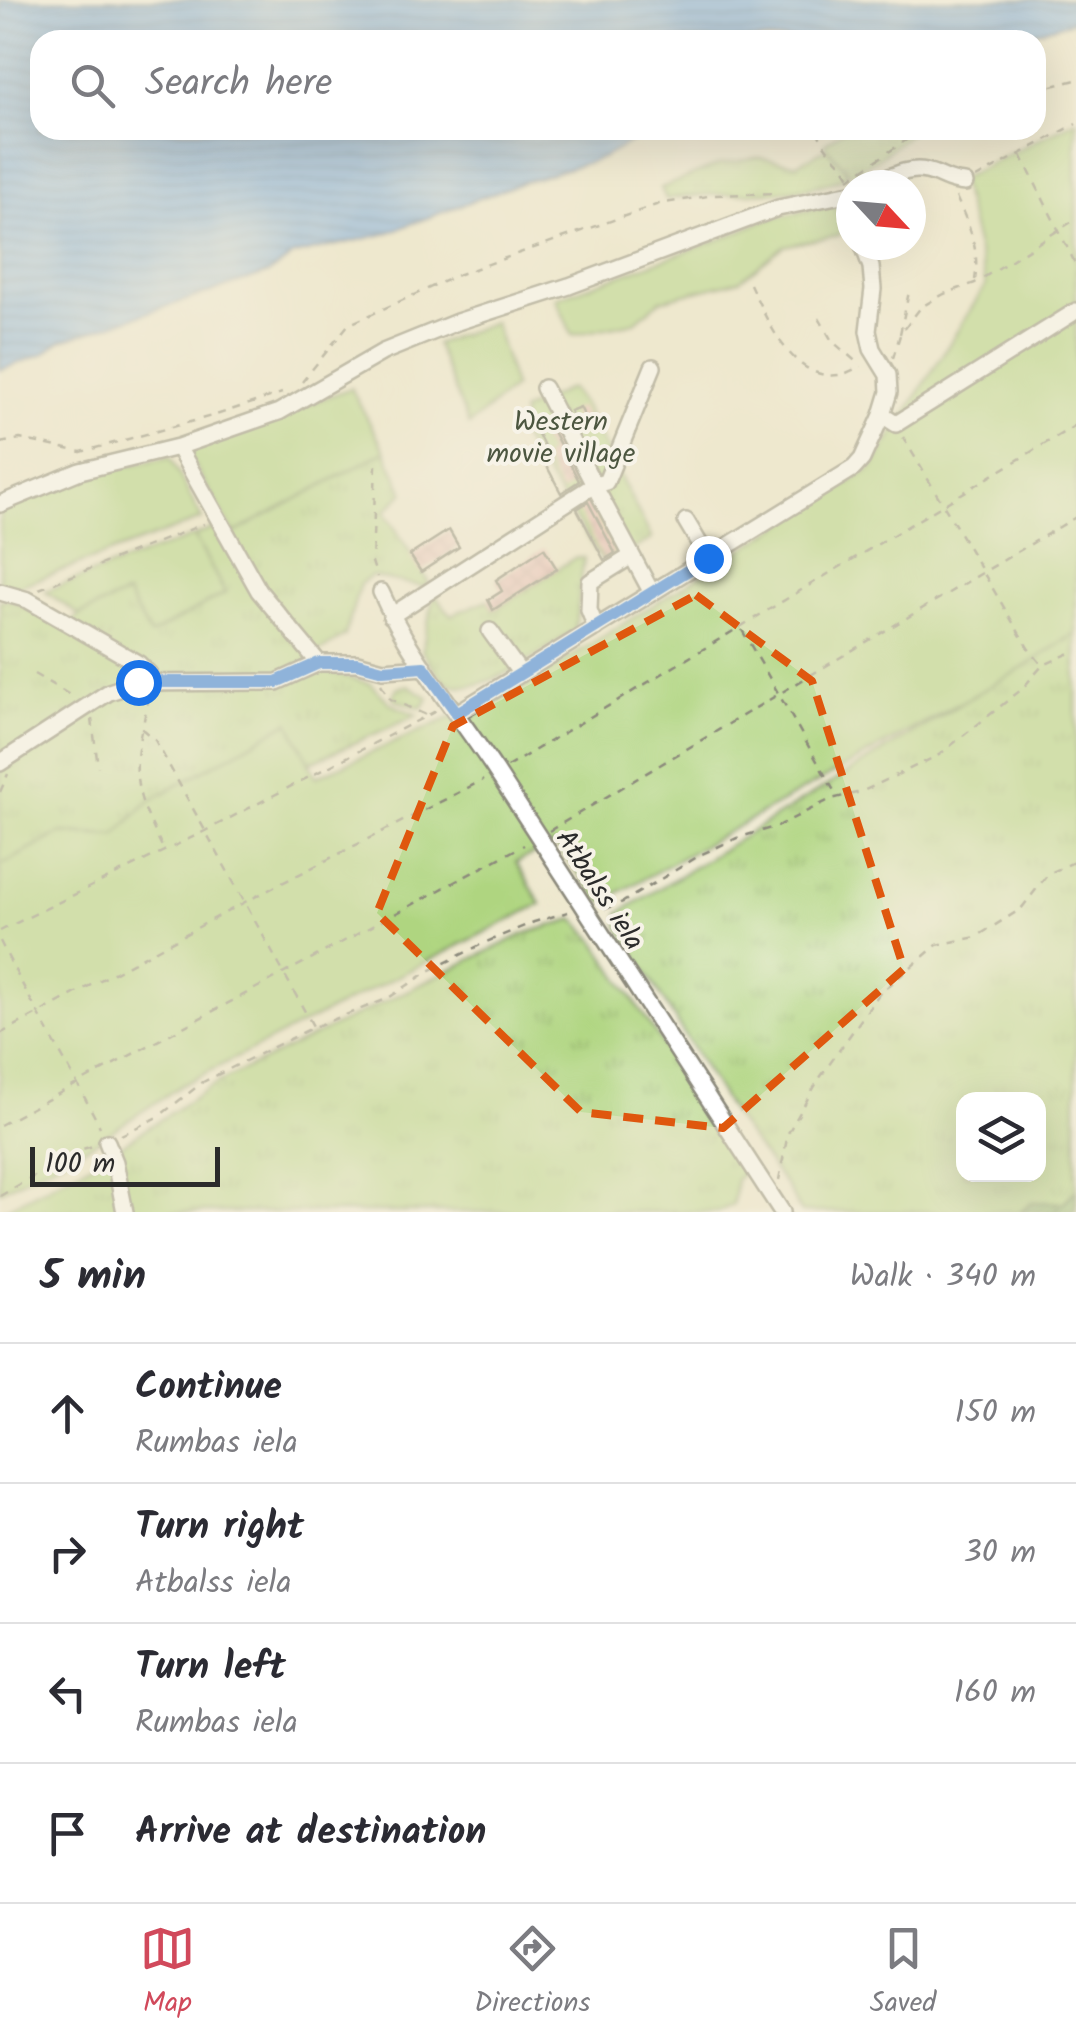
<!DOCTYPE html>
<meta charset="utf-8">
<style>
body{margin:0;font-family:Kalam,sans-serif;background:#f2f2f3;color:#2b2b33}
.controls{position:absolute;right:30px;bottom:30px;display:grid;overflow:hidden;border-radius:20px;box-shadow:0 10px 40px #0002}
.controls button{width:90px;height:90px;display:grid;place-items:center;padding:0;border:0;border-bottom:2px solid #e1e1e2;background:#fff;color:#2b2b33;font:50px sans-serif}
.compass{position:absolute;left:836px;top:170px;width:90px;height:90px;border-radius:50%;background:#fff;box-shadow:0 10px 40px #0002;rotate:116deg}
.scale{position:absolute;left:30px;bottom:25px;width:190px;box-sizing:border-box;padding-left:10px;border:5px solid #2b2b2b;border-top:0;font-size:28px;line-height:35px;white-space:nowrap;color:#2b2b2b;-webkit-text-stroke:8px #f7f3e8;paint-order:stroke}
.stop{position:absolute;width:30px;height:30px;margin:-22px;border:8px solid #1a73e8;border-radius:50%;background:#fff}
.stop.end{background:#1a73e8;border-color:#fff;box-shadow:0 2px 10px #0008}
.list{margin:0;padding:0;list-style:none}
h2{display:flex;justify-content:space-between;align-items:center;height:130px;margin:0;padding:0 40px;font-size:42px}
h2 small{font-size:32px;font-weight:400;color:#7c7c81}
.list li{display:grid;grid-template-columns:65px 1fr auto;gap:30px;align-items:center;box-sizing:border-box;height:140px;padding:0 40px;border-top:2px solid #e1e1e2}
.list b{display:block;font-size:38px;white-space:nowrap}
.list p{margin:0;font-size:32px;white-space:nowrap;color:#7c7c81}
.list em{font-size:32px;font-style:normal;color:#7c7c81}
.icon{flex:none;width:55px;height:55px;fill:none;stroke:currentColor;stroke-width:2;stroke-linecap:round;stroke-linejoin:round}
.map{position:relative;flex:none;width:1076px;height:1212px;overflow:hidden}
.search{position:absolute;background:#fff;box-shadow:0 10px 40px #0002;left:30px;right:30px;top:30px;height:110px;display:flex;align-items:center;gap:25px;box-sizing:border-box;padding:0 35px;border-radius:30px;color:#7c7c81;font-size:38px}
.sheet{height:690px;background:#fff}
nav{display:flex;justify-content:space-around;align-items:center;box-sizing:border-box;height:140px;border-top:2px solid #e1e1e2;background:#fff;font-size:28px;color:#7c7c81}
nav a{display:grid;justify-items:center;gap:5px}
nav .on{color:#d1495b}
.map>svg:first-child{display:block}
.grass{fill:url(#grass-tufts);stroke:#6d8056;stroke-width:2.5;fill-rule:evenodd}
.forest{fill:url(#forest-firs);stroke:#5b704c;stroke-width:2.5}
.garden{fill:#afd580;stroke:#6d8056;stroke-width:2.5}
.water{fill:url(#water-rules);stroke:#506a86;stroke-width:2.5}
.building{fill:url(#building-cross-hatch)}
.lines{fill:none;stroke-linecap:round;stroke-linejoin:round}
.minor-casing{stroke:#8c8a7c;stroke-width:20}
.path{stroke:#8c8a7c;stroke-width:2.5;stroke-dasharray:8 8;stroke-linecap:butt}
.minor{stroke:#fff;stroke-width:15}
.route{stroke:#1a73e8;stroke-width:12}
.marked{fill:none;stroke:#df570e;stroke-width:8;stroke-dasharray:20 12;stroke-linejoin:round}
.labels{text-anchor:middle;stroke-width:8;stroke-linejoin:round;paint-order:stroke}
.park-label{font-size:28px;fill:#4c5640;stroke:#f7f3e8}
.street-label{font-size:28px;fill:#2b2b2b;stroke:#f7f3e8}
</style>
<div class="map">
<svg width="1076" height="1212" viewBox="0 0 1076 1212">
<defs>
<pattern id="grass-tufts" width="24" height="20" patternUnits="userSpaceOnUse" patternTransform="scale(2.5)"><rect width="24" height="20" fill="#afd580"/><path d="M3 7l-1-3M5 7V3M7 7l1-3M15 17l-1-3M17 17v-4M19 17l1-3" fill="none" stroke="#97b76f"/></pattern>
<pattern id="forest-firs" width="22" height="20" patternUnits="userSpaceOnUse" patternTransform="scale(2.5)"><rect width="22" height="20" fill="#8bb66e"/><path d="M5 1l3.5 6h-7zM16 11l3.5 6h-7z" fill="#72945b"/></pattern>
<pattern id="water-rules" width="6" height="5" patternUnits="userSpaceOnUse" patternTransform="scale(2.5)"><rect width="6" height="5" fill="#76a9e2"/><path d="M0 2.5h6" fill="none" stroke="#618ab7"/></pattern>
<pattern id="building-cross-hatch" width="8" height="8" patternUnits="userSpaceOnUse" patternTransform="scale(2.5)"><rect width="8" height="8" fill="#e8b1af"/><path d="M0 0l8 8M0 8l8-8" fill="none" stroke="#c79897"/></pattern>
</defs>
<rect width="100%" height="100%" fill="#f7f3e8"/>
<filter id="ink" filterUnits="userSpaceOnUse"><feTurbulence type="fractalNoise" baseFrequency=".01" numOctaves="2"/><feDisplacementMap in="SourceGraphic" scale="20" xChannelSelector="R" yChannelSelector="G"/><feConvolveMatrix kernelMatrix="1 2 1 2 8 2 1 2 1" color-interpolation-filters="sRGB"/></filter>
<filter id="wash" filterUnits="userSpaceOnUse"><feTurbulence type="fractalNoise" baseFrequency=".0048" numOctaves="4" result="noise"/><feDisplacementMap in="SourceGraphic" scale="40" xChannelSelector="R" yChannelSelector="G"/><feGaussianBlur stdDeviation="2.25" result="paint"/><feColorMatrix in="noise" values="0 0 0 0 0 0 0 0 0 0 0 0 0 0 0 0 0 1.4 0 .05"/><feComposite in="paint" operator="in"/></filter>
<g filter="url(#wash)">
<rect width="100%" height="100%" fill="#eee8ce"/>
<path class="grass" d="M843,130h71l-35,28 -28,16 -27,-30z
M826,149l16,16 5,11c-52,24 -124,13 -181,23l-5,-11 59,-24 38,-7 38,7z
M570,388l14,18 68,133 -47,25 -83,-126v-27z
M385,451l19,41 -19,20 44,71 -6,4 -51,-11 -12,8 -15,52 -30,18 12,17 44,13 20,20 26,11 -108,48 -20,-41 -141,80 -33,34 -54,-3 -61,33v-266h11l55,29 13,-14 48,-21 23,40 75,-41 -31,-57 20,-8 8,11z
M576,557l8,1 -9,72c-29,18 -95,71 -128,52 -11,-7 -18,-21 -25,-31l12,-57 17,21 37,-15 6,10z
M1076,633v557l-13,13 -31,-1 -13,10h-218l-13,-23 -53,-71 -116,-191v-14zM964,1100h74v74h-74z
M408,685l21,13 -7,10 -27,-8 -2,-4 4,-8z
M574,919l19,19 152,232 -9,10 -3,24 -15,8h-718l101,-54 114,-74 309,-150z"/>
<path class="forest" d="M1076,1190v22h-57l13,-10 31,1z"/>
<path class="garden" d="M1076,120v513l-55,36 -419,233 -47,-58 -39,18 25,42 -359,181 -88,58 -94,48v-325l61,-33 54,3 33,-34 141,-80 27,55 211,-93 344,-215 115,-184 -26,-106z
M836,204l4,31 -56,11 -44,34 -79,20 -26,22 -63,13 -16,-37 173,-62 35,-16z
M494,322l20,65 -45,38 -33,-81z
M351,388l34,63 -151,82 -49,-83z
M170,457l32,62 -185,68 -17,-3v-72l64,-29 41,-13z
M194,536l31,57 -75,42 -23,-41 -48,21 -34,-24z"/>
<path class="water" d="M0,0h1076v20l-70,20h-966v90h634l-37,9 -35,19 -79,24 -139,52 -90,21 -25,18 -209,68 -16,13 -44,16z"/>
<g id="blocks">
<path class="building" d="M580,407l10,20 -9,5 -11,-21z
M548,422l31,59 -18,12 -19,-36 6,-3 -13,-26z
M588,502l27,51 -11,7 -27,-51z
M449,530l10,17 -38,25 -11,-17z
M544,548l13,21 -64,41 -5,-10 14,-9 -6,-11z"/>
</g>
</g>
<g filter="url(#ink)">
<use href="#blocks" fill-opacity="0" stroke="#8c8a7c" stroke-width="2.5"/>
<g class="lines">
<defs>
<path id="minor" d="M870,185c17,-6 38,-19 56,-14 15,3 20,11 39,12
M863,245l8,22 2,22 -5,42 4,18 16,26 1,17 -7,23 14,9 180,-113
M544,388l50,97 12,-3 47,-115
M178,447l81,144 60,72
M0,504l80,-33 98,-24 101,-35 104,-60 74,-30 112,-36 209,-78 73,-15
M686,521l22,37
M0,592l28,8 111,64 10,10 3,10
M381,592c28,64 76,120 115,179 95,147 191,294 286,441
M391,616l203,-131 58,108
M596,628l-7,-18 1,-28 40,-25
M490,631l31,43
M457,713l397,-245 8,-9 20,-44
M0,763l109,-71 28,-9 140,-1 42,-19h38l26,7 41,-3
M107,1142l8,20 10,50"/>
</defs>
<use href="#minor" class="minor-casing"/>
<path class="path" d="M1036,90l40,-10
M818,130c3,19 24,30 32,47
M1021,155l55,110
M976,178l100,-54
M849,179l72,-49
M956,197c13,28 24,52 19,83
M750,284c16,34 42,98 89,91 7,-1 16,-6 22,-9
M819,318l13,23 28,24
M900,334l10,-47
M893,358l7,-23 21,-28 23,-13 31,-11 101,-64
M302,382l46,-57 112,-51 199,-70 55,-9 64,-2
M903,437l125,211 14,17
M0,443l20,-4 61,13 138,-38 63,-21
M376,465l-4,97 5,15
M39,589l165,-65
M742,630l95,166
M34,674l41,24
M381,684l9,15 36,16
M149,697l-7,32 13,11 158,286
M92,719l6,48
M141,731c-11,56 0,71 23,120
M507,767l569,-342
M0,792l8,-18
M549,831l527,-314
M605,909l18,-7 79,-48 35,-16 41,-12 53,-27 30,-7 78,-37 82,-65 21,-24 34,-16
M0,931l205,-100 231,-120
M0,941c31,63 68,123 100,186
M0,1034l245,-132 238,-122
M0,1125l524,-280
M121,1135l37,-18 45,-35 111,-55 73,-28 42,-28 55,-28 50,-21 34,-10
M779,1180l9,-47 31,-54 60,-85 58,-49 39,-8 45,-28 27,-35 28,-13
M0,1196l79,-46 17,-5"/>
<use href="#minor" class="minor"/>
</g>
</g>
<g class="lines" filter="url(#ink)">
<path class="route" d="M138,682h138l43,-19h38l26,7 41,-3 33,46 251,-155"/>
</g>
<path d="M0 0H1076V1212H0ZM696,595l116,86 92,288 -181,159 -142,-16 -204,-199 76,-187z" fill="#eee8ce" fill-opacity=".55" fill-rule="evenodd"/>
<path class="marked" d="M696,595l116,86 92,288 -181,159 -142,-16 -204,-199 76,-187z"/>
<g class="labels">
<g class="park-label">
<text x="561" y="430">Western<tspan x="561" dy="32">movie village</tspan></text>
</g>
<g class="street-label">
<text transform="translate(601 889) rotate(57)" y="10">Atbalss iela</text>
</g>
</g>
</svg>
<div class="controls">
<button><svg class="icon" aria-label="layers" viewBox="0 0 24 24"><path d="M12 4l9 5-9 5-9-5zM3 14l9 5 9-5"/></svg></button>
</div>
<svg class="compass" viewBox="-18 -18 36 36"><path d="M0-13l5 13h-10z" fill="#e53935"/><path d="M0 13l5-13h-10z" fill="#7c7c81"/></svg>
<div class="scale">100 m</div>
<div class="stop" style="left:138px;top:682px"></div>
<div class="stop end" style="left:708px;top:558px"></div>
<div class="search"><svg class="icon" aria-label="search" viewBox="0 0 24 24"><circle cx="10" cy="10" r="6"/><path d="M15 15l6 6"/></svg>Search here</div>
</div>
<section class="sheet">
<h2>5 min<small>Walk · 340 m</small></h2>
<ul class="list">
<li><svg class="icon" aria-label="ahead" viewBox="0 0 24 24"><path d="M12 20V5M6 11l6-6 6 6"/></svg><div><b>Continue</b><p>Rumbas iela</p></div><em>150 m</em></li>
<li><svg class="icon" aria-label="right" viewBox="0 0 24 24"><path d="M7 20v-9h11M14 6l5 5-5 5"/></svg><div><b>Turn right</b><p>Atbalss iela</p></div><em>30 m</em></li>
<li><svg class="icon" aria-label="left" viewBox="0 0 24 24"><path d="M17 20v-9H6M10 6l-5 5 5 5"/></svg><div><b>Turn left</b><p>Rumbas iela</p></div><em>160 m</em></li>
<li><svg class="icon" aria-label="arrive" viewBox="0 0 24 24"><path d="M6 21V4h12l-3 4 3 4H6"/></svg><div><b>Arrive at destination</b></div></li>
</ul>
</section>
<nav>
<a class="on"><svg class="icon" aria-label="map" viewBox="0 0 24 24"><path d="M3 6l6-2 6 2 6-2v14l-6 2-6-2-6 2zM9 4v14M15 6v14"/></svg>Map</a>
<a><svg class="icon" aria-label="directions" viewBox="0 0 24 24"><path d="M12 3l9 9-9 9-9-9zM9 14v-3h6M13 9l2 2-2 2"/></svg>Directions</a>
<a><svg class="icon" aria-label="saved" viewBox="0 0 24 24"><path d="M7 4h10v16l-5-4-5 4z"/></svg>Saved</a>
</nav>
